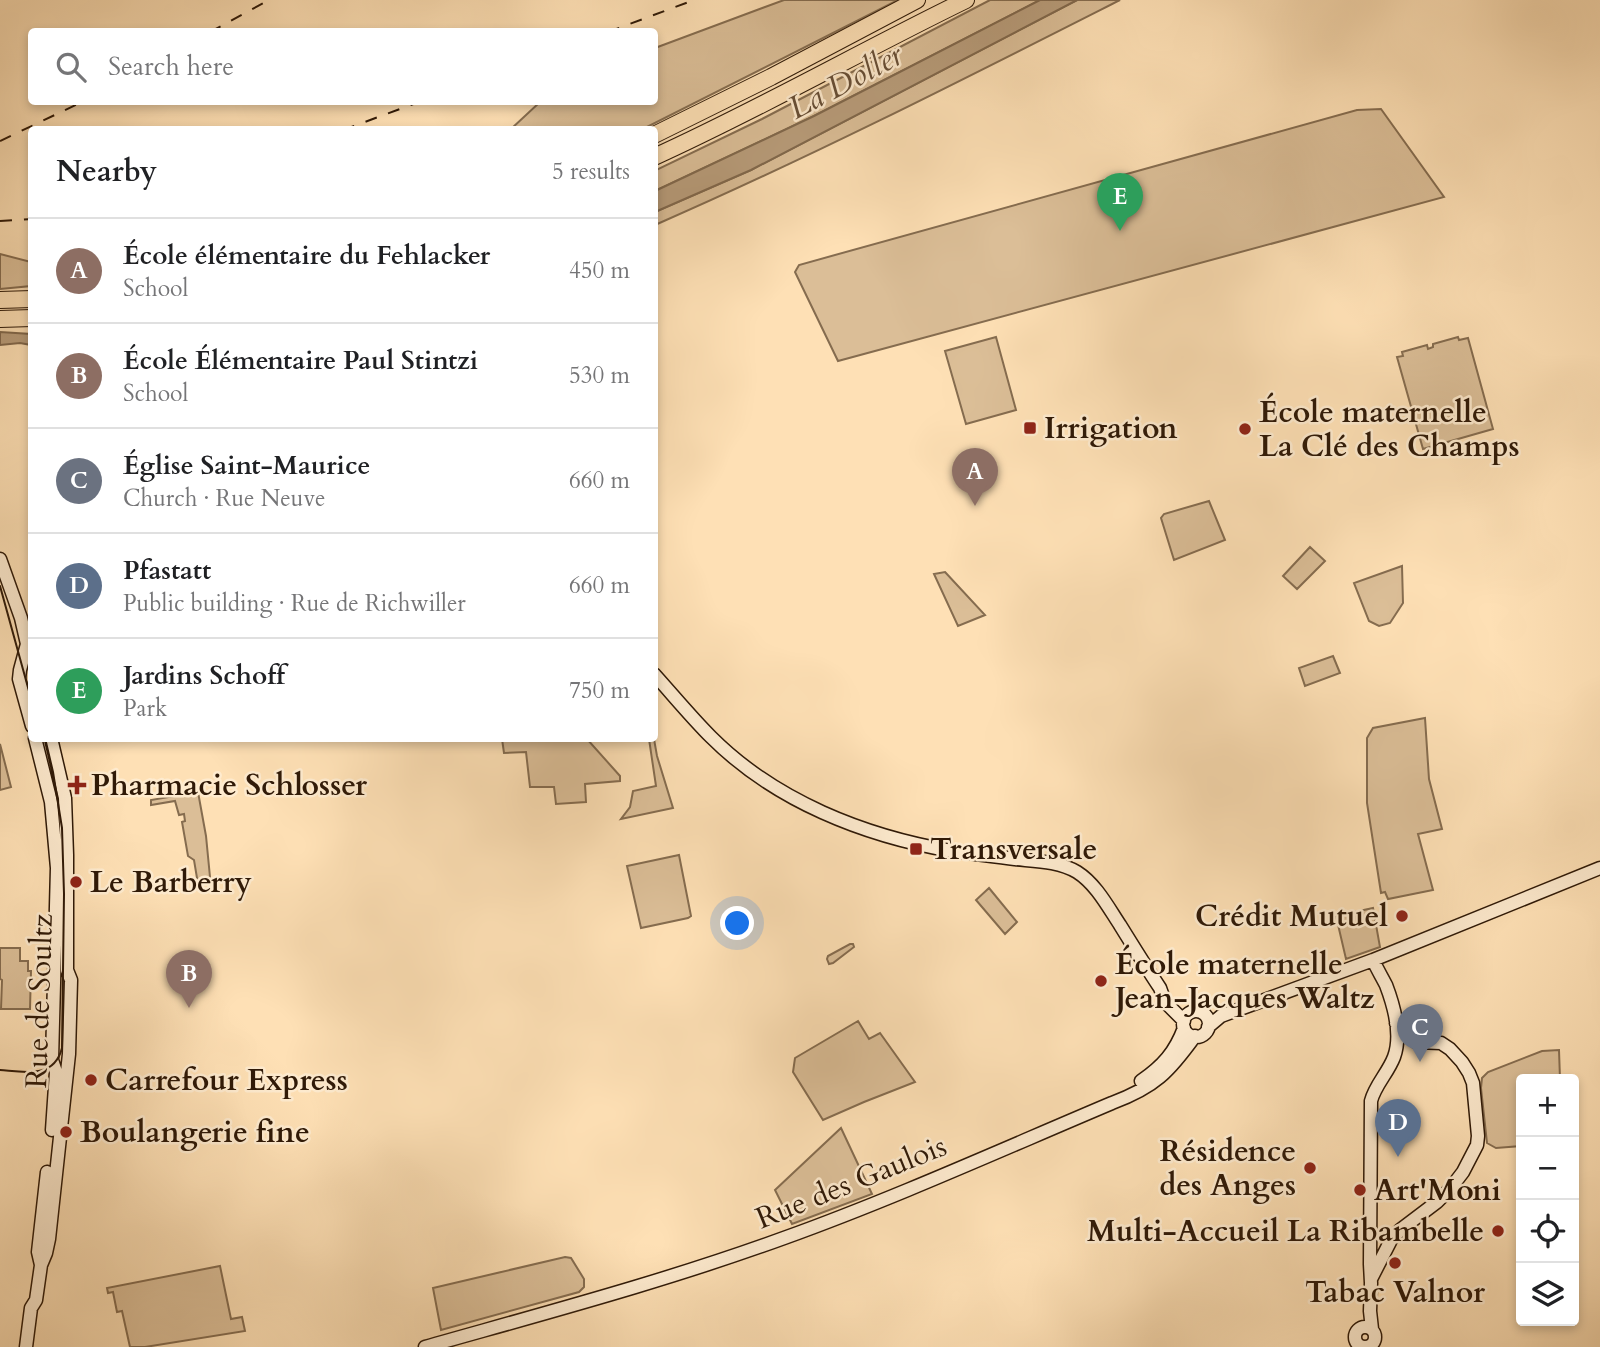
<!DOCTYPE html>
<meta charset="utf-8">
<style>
body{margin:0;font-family:Cardo,serif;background:#f2f2f2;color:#202124}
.controls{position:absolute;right:21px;bottom:21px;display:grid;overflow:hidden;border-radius:7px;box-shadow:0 4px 10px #0003}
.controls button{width:63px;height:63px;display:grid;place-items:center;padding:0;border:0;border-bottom:2px solid #e0e0e0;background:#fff;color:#202124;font:35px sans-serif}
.you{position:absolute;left:738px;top:924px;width:24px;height:24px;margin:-18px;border:5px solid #fff;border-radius:50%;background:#1a73e8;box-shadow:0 0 0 10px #1a73e833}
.badge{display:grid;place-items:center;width:46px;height:46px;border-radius:50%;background:#1a73e8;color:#fff;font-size:23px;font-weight:700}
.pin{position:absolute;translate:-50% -58px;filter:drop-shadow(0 2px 4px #0008)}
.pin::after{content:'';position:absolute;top:37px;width:24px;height:21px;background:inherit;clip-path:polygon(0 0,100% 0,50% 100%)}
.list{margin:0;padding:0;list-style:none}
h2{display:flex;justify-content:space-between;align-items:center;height:91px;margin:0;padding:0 28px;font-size:30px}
h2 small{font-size:23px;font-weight:400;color:#757577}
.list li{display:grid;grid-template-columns:46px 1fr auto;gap:21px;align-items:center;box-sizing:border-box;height:105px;padding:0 28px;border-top:2px solid #e0e0e0}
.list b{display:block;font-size:26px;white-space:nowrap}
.list p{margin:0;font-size:23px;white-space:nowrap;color:#757577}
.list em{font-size:23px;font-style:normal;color:#757577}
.icon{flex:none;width:38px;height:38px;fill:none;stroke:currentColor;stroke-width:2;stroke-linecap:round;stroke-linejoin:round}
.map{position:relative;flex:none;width:1600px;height:1347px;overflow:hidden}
.search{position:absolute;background:#fff;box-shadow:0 4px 10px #0003;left:28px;top:28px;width:630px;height:77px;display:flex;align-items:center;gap:18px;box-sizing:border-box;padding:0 24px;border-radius:7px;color:#757577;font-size:26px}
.panel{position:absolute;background:#fff;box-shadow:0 4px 10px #0003;left:28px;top:126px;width:630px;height:616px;border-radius:7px}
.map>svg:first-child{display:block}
.green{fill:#dbbe97;stroke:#856c4f;stroke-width:2}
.water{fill:#b89c7a;stroke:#81684c;stroke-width:2}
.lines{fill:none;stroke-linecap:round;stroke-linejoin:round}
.secondary-casing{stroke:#2f1907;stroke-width:15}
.motorway-casing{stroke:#2f1907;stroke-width:18}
.secondary{stroke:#feebcf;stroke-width:12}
.motorway{stroke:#fee0b5;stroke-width:16}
.tram{stroke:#2f1907;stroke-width:2}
.rail{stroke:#2f1907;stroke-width:2;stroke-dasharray:12 12;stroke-linecap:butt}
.poi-dot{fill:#8f2418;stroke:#feebcf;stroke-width:2.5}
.labels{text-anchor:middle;stroke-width:5;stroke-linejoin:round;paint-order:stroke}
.poi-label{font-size:30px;font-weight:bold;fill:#2f1907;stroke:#feebcf;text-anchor:start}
.street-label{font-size:30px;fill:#2f1907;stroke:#feebcf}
.water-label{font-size:32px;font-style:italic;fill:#664d35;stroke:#feebcf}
</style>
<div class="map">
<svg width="1600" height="1347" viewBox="0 0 1600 1347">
<rect width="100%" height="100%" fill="#fee0b5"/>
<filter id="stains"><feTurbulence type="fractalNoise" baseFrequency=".00286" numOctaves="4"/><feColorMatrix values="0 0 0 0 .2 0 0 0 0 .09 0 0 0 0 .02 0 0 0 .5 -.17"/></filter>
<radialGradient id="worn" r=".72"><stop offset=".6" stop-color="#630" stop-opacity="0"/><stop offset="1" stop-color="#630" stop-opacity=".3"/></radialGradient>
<path class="green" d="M784,0h114l-255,129h-132l29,-27h114l1,-54z
M990,0h50l-226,116 -159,75 -1,-20 108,-52z
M1077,0h43c-154,78 -307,156 -465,225v-13l96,-42z
M1381,109l63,88 -606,164 -43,-89 4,-7 558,-155z
M0,254l31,8v24l-31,3z
M996,337l20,73 -50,14 -21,-73z
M1458,337l1,3 9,-2 25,91 -70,20 -26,-92 6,-1 -1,-4 25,-7 1,4 5,-2v-3z
M1209,501l16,39 -51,20 -13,-42 3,-4z
M1310,547l15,14 -28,28 -14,-13z
M1402,566l1,37 -13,20 -11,3 -10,-5 -15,-38z
M945,572l40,43 -27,11 -24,-52z
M1333,656l7,17 -35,13 -6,-18z
M1425,718l4,61 13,50 -24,5 15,56 -45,9 -3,-7 -4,1 -14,-90v-65l6,-10z
M502,739h85l33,37v5l-35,3 1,18 -30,2 -2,-17h-24l-4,-35 -22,1z
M649,739h5l3,17 16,52 -52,11 9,-12 3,-16 23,-5z
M0,744l11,43 -11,3z
M198,792l8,44 4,41 -4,3 -6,1 -3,-3 -3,-18 -6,-4 -6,-34 3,-1 -1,-7 -5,1 -4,-14 -24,4v-5z
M679,855l12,61 -3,2 -47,10 -14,-62z
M989,888l28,34 -12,12 -29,-34z
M1373,908l7,39 -34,12 -10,-43z
M850,944h3l1,3 -21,16 -4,1 -2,-5 1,-3z
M0,948h20v13h8v10h3l-1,38h-29l1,-29 -2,-1z
M858,1021l11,18 11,-6 35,49 -51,20 -41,18 -30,-48 2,-14z
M1559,1050l1,29h-39v67l-25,2 -9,-5 -6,-55 1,-10 6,-6 54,-21z
M841,1128l31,66 -80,30 -17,-34z
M565,1257l6,1 13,21v8l-5,5 -138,38 -8,-42z
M220,1266l11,53 11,-2 3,14 -100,16h-15l-8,-36 -5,1 -4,-20 -5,1 -1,-5z"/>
<path class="water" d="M1040,0h37l-326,170 -96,42v-21l159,-75z
M0,332l31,2v11l-11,-2 -20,2z"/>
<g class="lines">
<defs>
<path id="secondary" d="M0,559l21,59 6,26 5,7
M27,644l-7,26 -1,9 13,47
M654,674c19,21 37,43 57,63 64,64 153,99 241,114 21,3 42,5 63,8 20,2 44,2 62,13 19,12 31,35 43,53 13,21 26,42 40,63l5,14 19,19
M35,738l16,64 6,66 -5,192 4,12 -4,58
M1183 1024a13 13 0 1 1 26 0a13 13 0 1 1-26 0Z
M1208,1027l13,-11 152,-56 227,-92
M1141,1081c22,-15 34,-29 43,-53
M41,1265l-3,-13 9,-80
M1371,1279l20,-39 9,-10 37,-28 13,-13 13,-17 14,-27 1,-9 -5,-53 -4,-10 -7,-11 -12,-13 -9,-6 -25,-1 -20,-19
M1355 1337a10 10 0 1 1 20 0a10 10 0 1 1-20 0Z
M1372,1329l-2,-18 1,-28 -1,-19 1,-163c4,-16 17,-28 23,-44 8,-22 0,-51 -8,-72 -4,-8 -9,-16 -13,-25
M26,1347l5,-39 5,-8 5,-35 5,-12 3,-14 20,-185 2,-74 -4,-10v-115l-2,-57 -14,-60
M425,1347c120,-34 241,-66 359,-109 111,-40 219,-89 328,-135 43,-16 57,-31 83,-67"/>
<path id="motorway" d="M654,135l117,-58 146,-77
M654,157c106,-48 207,-106 312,-157
M0,300l32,-1
M0,319l32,-1"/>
</defs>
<use href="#secondary" class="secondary-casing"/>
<use href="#motorway" class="motorway-casing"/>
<use href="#secondary" class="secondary"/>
<use href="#motorway" class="motorway"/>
<path class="tram" d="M0,586l32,116
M0,1070c25,2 54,9 62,-22l2,-154 -2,-66 -9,-56 -8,-34"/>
<path class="rail" d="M210,32l59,-32
M608,32l86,-32
M343,130l76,-28
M0,141l82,-39
M0,221l32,-2"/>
</g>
<g class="poi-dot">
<rect x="1023" y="421" width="14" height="14" rx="3.5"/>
<circle cx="1245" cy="429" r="7"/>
<path d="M73.5 774.5h7v7h7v7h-7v7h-7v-7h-7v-7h7z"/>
<rect x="909" y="842" width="14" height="14" rx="3.5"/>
<circle cx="76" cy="882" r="7"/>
<circle cx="1402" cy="916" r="7"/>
<circle cx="1101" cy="981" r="7"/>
<circle cx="91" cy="1080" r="7"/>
<circle cx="66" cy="1132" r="7"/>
<circle cx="1310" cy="1168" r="7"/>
<circle cx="1360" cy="1190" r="7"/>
<circle cx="1498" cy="1231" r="7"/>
<circle cx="1395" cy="1263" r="7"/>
</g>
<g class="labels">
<g class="poi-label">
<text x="1259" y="422">École maternelle<tspan x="1259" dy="34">La Clé des Champs</tspan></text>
<text x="1044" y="438">Irrigation</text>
<text x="91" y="795">Pharmacie Schlosser</text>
<text x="930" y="859">Transversale</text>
<text x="90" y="892">Le Barberry</text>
<text x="1388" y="926" text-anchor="end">Crédit Mutuel</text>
<text x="1115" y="974">École maternelle<tspan x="1115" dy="34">Jean-Jacques Waltz</tspan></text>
<text x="105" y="1090">Carrefour Express</text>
<text x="80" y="1142">Boulangerie fine</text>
<text x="1296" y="1161" text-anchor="end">Résidence<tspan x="1296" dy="34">des Anges</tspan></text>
<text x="1374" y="1200">Art'Moni</text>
<text x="1484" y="1241" text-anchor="end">Multi-Accueil La Ribambelle</text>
<text x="1395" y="1302" text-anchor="middle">Tabac Valnor</text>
</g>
<g class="street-label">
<text transform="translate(39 1001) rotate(-88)" y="10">Rue de Soultz</text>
<text transform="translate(851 1182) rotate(-22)" y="10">Rue des Gaulois</text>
</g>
<g class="water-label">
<text transform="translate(845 81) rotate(-28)" y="11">La Doller</text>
</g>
</g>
<rect width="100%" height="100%" filter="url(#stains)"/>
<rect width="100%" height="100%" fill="url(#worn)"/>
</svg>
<div class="controls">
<button>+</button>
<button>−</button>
<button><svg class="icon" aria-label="locate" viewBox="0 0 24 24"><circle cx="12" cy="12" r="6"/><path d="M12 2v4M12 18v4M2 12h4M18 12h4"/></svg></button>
<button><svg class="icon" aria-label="layers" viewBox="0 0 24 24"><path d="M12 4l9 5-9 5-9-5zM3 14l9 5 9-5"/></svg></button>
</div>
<div class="you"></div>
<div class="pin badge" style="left:975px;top:506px;background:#8d6e63">A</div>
<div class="pin badge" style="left:189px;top:1008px;background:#8d6e63">B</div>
<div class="pin badge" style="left:1420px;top:1062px;background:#6b7280">C</div>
<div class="pin badge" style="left:1398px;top:1157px;background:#5c6f8a">D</div>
<div class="pin badge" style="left:1120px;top:231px;background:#2e9e5b">E</div>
<div class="search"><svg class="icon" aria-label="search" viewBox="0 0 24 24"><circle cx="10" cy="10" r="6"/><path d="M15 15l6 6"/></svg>Search here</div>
<section class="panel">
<h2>Nearby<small>5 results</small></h2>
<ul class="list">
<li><span class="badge" style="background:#8d6e63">A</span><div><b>École élémentaire du Fehlacker</b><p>School</p></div><em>450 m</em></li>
<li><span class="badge" style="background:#8d6e63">B</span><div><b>École Élémentaire Paul Stintzi</b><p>School</p></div><em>530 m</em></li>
<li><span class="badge" style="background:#6b7280">C</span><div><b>Église Saint-Maurice</b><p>Church · Rue Neuve</p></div><em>660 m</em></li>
<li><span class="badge" style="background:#5c6f8a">D</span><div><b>Pfastatt</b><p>Public building · Rue de Richwiller</p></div><em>660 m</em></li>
<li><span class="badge" style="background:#2e9e5b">E</span><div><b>Jardins Schoff</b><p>Park</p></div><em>750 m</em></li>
</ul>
</section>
</div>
